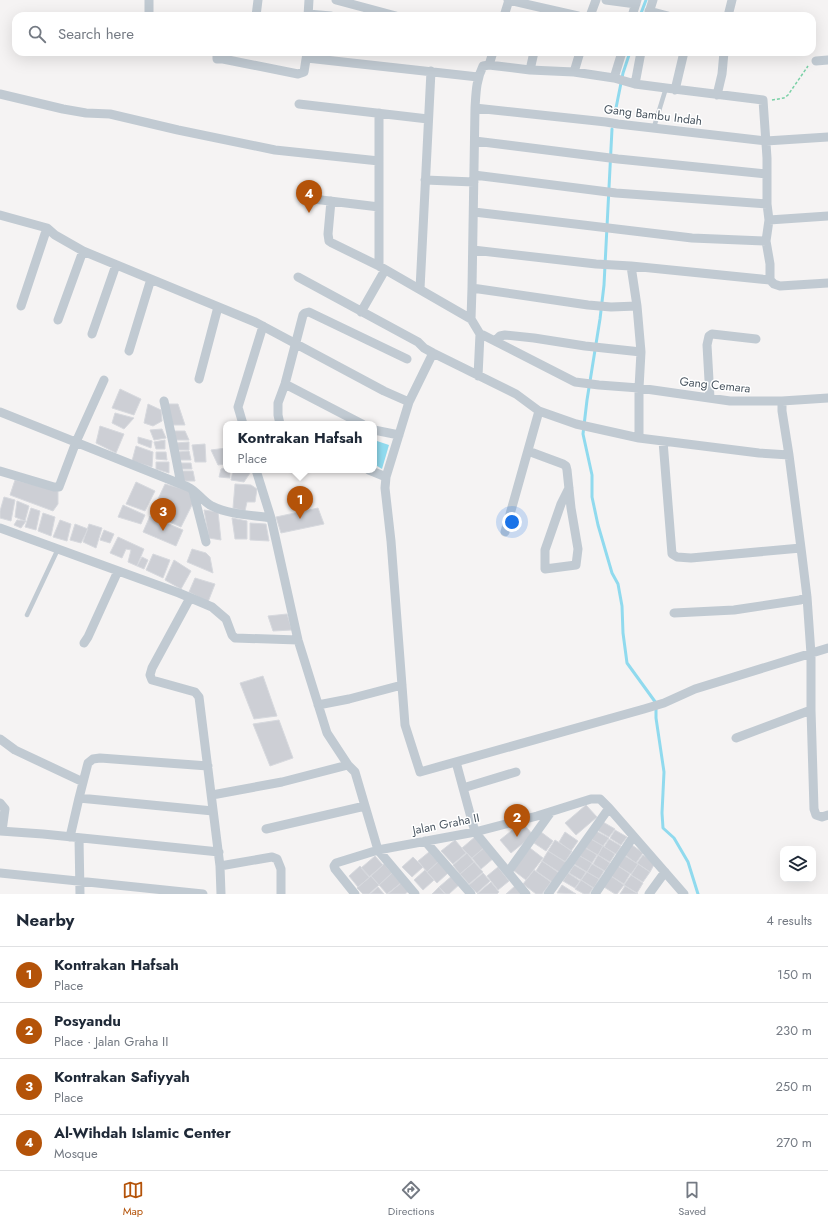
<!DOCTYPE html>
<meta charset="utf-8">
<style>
body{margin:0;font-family:Jost,sans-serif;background:#f6f6f7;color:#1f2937}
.controls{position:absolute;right:12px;bottom:12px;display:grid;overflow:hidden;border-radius:8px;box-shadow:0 4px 16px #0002}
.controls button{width:36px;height:36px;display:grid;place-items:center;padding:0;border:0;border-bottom:1px solid #e0e1e3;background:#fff;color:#1f2937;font:20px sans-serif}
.you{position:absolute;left:512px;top:522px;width:14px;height:14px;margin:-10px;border:3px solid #fff;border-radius:50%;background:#1a73e8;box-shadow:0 0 0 6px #1a73e833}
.badge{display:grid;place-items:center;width:26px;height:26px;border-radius:50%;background:#b45309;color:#fff;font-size:13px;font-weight:700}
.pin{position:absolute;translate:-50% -33px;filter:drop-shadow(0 1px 2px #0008)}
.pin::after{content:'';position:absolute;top:21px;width:14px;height:12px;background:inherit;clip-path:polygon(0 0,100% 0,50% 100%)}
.popup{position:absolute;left:223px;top:421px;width:154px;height:52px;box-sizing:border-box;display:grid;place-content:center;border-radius:8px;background:#fff;filter:drop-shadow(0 1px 3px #0005);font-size:13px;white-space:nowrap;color:#747a83}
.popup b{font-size:15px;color:#1f2937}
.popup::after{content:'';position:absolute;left:50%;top:100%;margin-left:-8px;border:8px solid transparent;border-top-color:#fff}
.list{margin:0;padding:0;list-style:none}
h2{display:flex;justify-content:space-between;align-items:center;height:52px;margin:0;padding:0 16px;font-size:17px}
h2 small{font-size:13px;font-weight:400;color:#747a83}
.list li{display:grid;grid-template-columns:26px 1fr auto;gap:12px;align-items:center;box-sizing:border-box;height:56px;padding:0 16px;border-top:1px solid #e0e1e3}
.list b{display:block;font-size:15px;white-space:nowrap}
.list p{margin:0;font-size:13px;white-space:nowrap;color:#747a83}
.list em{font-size:13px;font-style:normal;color:#747a83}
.icon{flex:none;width:22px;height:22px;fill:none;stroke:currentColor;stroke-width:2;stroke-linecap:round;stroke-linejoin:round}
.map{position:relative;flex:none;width:828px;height:894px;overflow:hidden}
.search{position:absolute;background:#fff;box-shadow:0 4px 16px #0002;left:12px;right:12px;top:12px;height:44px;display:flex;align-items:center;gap:10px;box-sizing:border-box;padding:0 14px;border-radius:12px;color:#747a83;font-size:15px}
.sheet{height:276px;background:#fff}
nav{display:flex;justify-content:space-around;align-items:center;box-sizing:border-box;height:56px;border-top:1px solid #e0e1e3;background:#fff;font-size:11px;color:#747a83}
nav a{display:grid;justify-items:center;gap:2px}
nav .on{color:#b45309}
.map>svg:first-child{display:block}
.water{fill:#90daee}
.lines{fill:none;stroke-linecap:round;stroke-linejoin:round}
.stream{stroke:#90daee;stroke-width:3}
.building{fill:#cdcfd5;stroke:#d7d9de}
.path{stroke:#7ad0a6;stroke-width:1.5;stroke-dasharray:3 2;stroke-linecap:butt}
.lane{stroke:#c1cad2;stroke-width:4.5}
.street{stroke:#c1cad2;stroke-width:9}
.labels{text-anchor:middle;stroke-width:3;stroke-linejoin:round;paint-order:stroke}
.street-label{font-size:12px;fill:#4a5661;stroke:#fff}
</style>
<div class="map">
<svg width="828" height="894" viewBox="0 0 828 894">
<rect width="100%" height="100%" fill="#f5f3f3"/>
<path class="water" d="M374,440l15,5 -7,24 -8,-5z"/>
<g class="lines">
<path class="stream" d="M640,16l6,-16
M615,113l8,-40 7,-21
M612,129l-8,156 -4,34 -13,81 -4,34 9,41v22l6,28 14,48 6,11 4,22 1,27 4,30 29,40v15l8,54 -2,41 1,15 11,10 14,24 10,32"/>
</g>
<path class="building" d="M120,389l21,10 -7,16 -22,-7z
M148,404l13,6 1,11 -9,5 -9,-3z
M167,404h11l7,21h-12z
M115,413l19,5 -10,11 -12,-6z
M100,426l24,8 -8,19 -20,-10z
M162,429l4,9 -12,2 -4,-10z
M174,431h11l4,9h-13z
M138,437l14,4 -1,7 -13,-5z
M165,440v9h-9l-2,-7z
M189,442v8h-11l-2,-7z
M205,444l1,18h-11l-3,-17z
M136,446l17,6 -1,15 -20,-6z
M226,448v16l-8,1 -7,-15z
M189,451l2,9h-11l-2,-8z
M156,452h10l1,8 -11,-1z
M156,462h13v11l-13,-4z
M180,463h11l1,6h-11z
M226,467v3h4v8l-11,-1 2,-8z
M233,470h10l7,3 -6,9 -13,-2z
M182,471h11l2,10h-11z
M15,480l43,11v13l-5,7 -43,-16z
M136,482l19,9 -10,20 -19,-7z
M165,484l25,7 3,12 -12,24 -30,-13z
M235,484l16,1 6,4 -2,13h-8l-2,9 -12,-3z
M4,497l11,3 -4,21 -11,-3v-7z
M17,501l12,5 -4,15 -10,-4z
M123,505l22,10 -4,9 -23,-7z
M31,508l9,3 -4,19 -11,-3z
M318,508l6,16 -43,9 -5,-16z
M204,510l14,2 3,28 -12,-2z
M43,513l12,4 -4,19 -13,-5z
M150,516l33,14 -7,16 -33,-14z
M232,518l15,3v18h-12z
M17,520l8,1h1l-5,7 -7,-3z
M60,520l11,4 -4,17 -14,-4z
M250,523l16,1 3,17 -19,-1z
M75,524l13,5 -7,14 -11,-3z
M89,524l13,4 -6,20 -13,-6z
M104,530l10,4 -4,9 -10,-3z
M118,537l26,12 -7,17 -9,-4 3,-12 -5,-1 -4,9 -12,-5z
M192,549l14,4 4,4 3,16 -26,-11z
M153,554l17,6 -7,18 -17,-8z
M142,557l6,3 -4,9 -7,-3z
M174,560l17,11 -10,18 -16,-9z
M195,578l20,6 -7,18 -19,-10z
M287,614l5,16 -19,1 -5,-15z
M263,676l14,40 -23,3 -14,-36z
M279,720l14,38 -23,8 -17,-42z
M586,805l11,12 -21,18 -11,-12z
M522,822l11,13 -22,18 -11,-13z
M603,822l12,7 -6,8 -12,-7z
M615,830l12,7 -6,8 -11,-7z
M596,831l13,7 -6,8 -12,-7z
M541,832l12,9 -7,10 -12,-8z
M565,832l13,9 -7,10 -12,-9z
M476,836l9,11 -13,11 -10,-10z
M591,839l12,7 -5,9 -13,-7z
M609,839l12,7 -5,8 -12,-7z
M455,840l11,13 -13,11 -12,-13z
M555,840l17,11 -7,11 -17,-11z
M632,845l11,8 -7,10 -11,-8z
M486,846l9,11 -14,12 -9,-11z
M603,846l12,8 -5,8 -12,-7z
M585,847l12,8 -5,8 -12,-7z
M530,848l13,10 -17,22 -13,-10z
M548,851l18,11 -7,10 -17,-11z
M429,852l9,10 -11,10 -9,-11z
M467,853l7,9 -14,12 -7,-9z
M598,855l12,8 -5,8 -12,-7z
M643,855l12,8 -5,9 -13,-9z
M375,856l8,9 -14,12 -8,-9z
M580,856l12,7 -5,9 -13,-8z
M625,856l13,8 -7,10 -13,-8z
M413,857l10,10 -11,10 -10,-10z
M542,861l17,12 -7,9 -16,-11z
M438,862l10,11 -11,10 -10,-11z
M474,862l9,10 -14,12 -9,-10z
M384,864l8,9 -13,12 -8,-9z
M592,864l12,7 -5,8 -12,-7z
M638,864l12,8 -7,10 -12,-7z
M574,865l12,7 -5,8 -12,-7z
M360,866l10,11 -12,10 -9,-11z
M618,866l12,8 -6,10 -13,-8z
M498,867l11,14 -11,9 -11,-14z
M425,870l9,10 -11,10 -9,-10z
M534,870l17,12 -9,12h-6l-13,-10z
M587,872l12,7 -5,9 -13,-8z
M392,873l9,10 -14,11 -8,-9z
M483,873l7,8 -13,12 -8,-8z
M568,873l12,8 -5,7 -12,-7z
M453,875l8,8 -12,11h-3l-7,-7z
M631,875l12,8 -6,10 -13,-8z
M371,876l8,9 -10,9h-6l-6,-6z
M611,876l13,9 -7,9h-2l-11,-7z
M581,880l12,8 -4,6h-5l-9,-5z
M491,882l8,10 -2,2h-20z
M401,883l8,8 -4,3h-17z
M516,885l7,9h-17z
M562,885l14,9 -19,-1z
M625,886l13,8h-18z
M378,887l6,7h-14z
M439,887l6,7h-13z"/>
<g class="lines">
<path class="path" d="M772,100l12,-2 4,-3 20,-29"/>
<path class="lane" d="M654,127l12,-39
M27,615l31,-66"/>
<path class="street" d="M149,0v16
M336,0l60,16
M508,0l70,16
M606,0l30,4
M649,11l19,5
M308,14l23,2
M256,16l2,-16
M308,16l1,-16
M504,16l5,-16
M590,16l6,-16
M632,16l5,-16
M648,16l5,-16
M728,16l4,-16
M217,52v7h6l75,15 6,-2 3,-19
M307,58l171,19
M816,61l12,-1
M489,65l4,-13
M530,70l4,-18
M574,72l6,-20
M614,78l8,-26
M635,84l6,-32
M675,90l9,-38
M0,94l63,15 23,4 24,1 68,16 97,20 104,11
M717,95l5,-21 2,-22
M299,104l129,15
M475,108l131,14 12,2 148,17 62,-4
M379,113v153
M475,141l143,18 149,15
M474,175l142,18 151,11
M425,180l49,2
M305,198l74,9
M331,201l-3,33 1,7 3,2 47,23 92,53 9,15 -2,42
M474,212l218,26 74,3
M0,215l47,13 8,7 28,16 172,71 129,69 25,11
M769,220l59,-4
M473,250l123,14 35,2 139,14v-16l-4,-23 3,-21 -2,-16v-46l-4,-58 -97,-12 -31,-4 -21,-6 -40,-6 -44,-2 -41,-5 -6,1c-7,14 -7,27 -8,42l-3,180 116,17 23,2 26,-1
M631,266l6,40 4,46 -2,36v50
M298,277l120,65 6,6 9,5 83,41 23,17 37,13 63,14 120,15 30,2
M770,280l4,4 6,2 48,-3
M420,289l11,-218
M21,306l26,-78
M361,312l24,-42
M471,319l1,-31
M58,320l25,-69
M92,334l24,-69
M480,334l3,1 92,47 24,3 40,3 91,13h52l46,-3
M495,341l5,-5 5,-1 29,3 51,8 56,6
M129,351l22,-72
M433,353l-24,49 -23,75 -1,11 6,53 14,184 15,47 224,-63 20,-6 31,-14 133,-41
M199,379l19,-72
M285,384l77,40
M710,398l-3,-53 2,-9 3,-2 44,5
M164,401l9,42 8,41
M782,401v10l7,44 12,93
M0,412l188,75c9,4 15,15 24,19 18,9 40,9 59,12
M243,424l-5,-17 25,-81
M280,424l-2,-9v-12l7,-19 18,-69 2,-2 4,-1 98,47
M374,430l25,5
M663,441l9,113 5,3 14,1 110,-10 6,49
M528,451l35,13 3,2 1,4 4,38 7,41 -2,16 -31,4v-19l16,-46 8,-16
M256,470l15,48 27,122 29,93 21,32 7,7 23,78 37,44
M369,470l17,7
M0,471l54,16h5l17,-45 28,-62
M193,491l13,51
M0,528l179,65 33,14 14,12 6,16 3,3 63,2
M505,532l34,-121
M190,598l-38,70 -2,7 2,5 43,12 4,5 21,169 1,28
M674,613l60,-3 66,-10 7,-3 4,57v56l3,99 2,6 6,2 6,-2
M84,643l4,-6 30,-66
M318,705l31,-6 53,-14
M736,738l75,-28
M0,739l15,11 68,32
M456,762l19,70 51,62
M463,788l53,-16
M212,795l70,-13 66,-17
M79,798l134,13
M0,803l5,6 -3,22
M609,808l75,86
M266,829l99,-23
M0,831l43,3 176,18
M70,837l9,-39 9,-35 5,-4 7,-1 108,8
M79,838l1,56
M425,841l46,53
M220,866l52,-9 5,2 4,10v25
M508,872l43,-60
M0,873l203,21
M355,894l-20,-25 -1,-3 2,-3 42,-13 97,-18 62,-16 54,-17h9l9,9 -61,86
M595,894l38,-57
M649,894l16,-22"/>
</g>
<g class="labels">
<g class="street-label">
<text transform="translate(653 115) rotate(7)" y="4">Gang Bambu Indah</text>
<text transform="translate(715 385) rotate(6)" y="4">Gang Cemara</text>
<text transform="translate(446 824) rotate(-11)" y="4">Jalan Graha II</text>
</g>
</g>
</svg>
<div class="controls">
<button><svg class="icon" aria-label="layers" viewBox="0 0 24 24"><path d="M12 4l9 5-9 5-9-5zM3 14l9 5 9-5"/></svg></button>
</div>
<div class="you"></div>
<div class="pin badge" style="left:300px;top:519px">1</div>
<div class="popup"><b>Kontrakan Hafsah</b>Place</div>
<div class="pin badge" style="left:517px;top:837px">2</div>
<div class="pin badge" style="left:163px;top:531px">3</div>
<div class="pin badge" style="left:309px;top:213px">4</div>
<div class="search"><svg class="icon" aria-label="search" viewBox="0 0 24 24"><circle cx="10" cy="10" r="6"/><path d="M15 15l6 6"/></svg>Search here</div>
</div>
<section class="sheet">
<h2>Nearby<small>4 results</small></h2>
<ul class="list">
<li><span class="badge">1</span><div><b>Kontrakan Hafsah</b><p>Place</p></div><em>150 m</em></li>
<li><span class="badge">2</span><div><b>Posyandu</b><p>Place · Jalan Graha II</p></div><em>230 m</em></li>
<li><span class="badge">3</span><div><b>Kontrakan Safiyyah</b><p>Place</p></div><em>250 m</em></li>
<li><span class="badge">4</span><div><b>Al-Wihdah Islamic Center</b><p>Mosque</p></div><em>270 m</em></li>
</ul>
</section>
<nav>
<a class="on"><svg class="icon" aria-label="map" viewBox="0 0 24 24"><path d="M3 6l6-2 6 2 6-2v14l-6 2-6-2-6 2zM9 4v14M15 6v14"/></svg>Map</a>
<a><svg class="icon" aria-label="directions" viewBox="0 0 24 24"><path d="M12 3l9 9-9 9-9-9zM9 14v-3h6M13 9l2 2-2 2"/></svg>Directions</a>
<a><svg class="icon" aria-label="saved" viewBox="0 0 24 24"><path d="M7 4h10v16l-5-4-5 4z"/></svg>Saved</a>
</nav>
